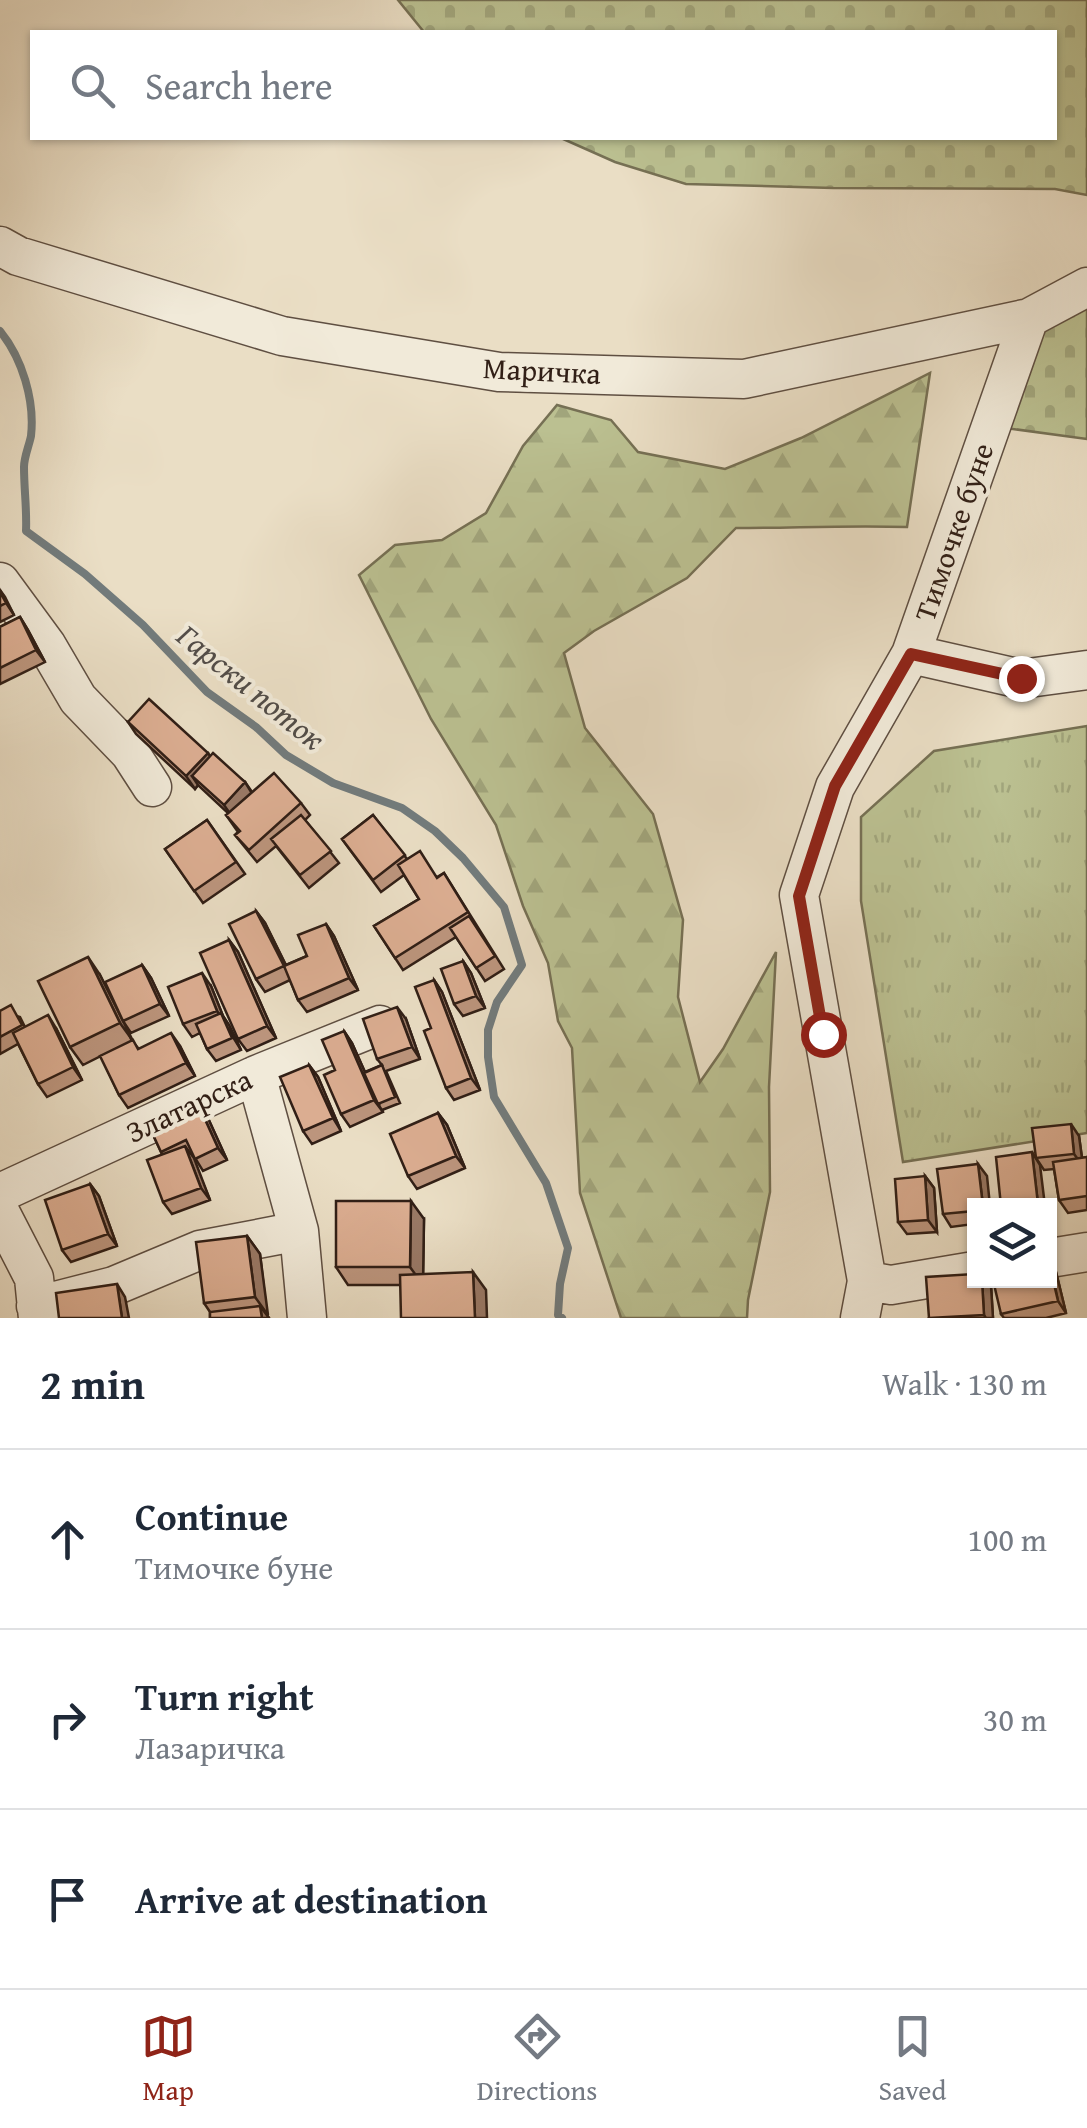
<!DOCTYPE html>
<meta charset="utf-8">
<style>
body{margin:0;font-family:"Gentium Book Plus",serif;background:#f6f6f7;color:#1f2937}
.controls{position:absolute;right:30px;bottom:30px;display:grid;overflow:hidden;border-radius:0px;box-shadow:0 2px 8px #0004}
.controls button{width:90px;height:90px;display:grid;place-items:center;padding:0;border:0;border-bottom:2px solid #e0e1e3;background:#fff;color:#1f2937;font:50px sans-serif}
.stop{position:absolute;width:30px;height:30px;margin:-22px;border:8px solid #8f2418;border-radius:50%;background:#fff}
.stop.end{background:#8f2418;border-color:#fff;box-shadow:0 2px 10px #0008}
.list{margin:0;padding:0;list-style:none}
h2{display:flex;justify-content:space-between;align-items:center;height:130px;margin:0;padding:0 40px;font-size:42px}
h2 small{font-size:32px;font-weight:400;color:#747a83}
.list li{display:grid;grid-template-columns:65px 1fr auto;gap:30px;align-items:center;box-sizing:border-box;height:180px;padding:0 40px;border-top:2px solid #e0e1e3}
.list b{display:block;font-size:38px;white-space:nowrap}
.list p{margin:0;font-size:32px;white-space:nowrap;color:#747a83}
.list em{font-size:32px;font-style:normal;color:#747a83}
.icon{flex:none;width:55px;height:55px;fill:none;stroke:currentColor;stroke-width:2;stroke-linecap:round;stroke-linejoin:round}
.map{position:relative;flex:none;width:1087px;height:1318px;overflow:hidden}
.search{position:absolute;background:#fff;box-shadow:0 2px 8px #0004;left:30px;right:30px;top:30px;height:110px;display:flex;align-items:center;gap:25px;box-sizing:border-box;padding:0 35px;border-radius:0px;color:#747a83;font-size:38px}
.sheet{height:670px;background:#fff}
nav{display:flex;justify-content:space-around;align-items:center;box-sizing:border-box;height:140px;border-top:2px solid #e0e1e3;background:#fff;font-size:28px;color:#747a83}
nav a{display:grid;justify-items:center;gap:5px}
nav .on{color:#8f2418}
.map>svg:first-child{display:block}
.grass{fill:url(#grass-tufts);stroke:#767054;stroke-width:2.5}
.forest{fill:url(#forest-firs);stroke:#767054;stroke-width:2.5}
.cemetery{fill:url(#cemetery-stones);stroke:#767054;stroke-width:2.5}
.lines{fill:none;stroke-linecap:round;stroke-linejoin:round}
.stream{stroke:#727b7c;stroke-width:8}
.minor-casing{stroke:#5f4f42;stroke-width:41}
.minor{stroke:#f1ead9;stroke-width:38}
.wall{fill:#bc957d;stroke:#311f16;stroke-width:2.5}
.shaded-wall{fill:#997966;stroke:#311f16;stroke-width:2.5}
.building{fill:#dbad91;stroke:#311f16;stroke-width:2.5}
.route{stroke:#8f2418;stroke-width:12}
.labels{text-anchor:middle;stroke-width:8;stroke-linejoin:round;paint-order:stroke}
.street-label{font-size:30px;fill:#311f16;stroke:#f1ead9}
.water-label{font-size:32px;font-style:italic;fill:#524d49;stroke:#f1ead9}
</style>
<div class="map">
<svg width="1087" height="1318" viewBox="0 0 1087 1318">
<defs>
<pattern id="grass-tufts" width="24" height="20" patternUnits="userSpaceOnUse" patternTransform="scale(2.5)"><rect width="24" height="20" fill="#bbc091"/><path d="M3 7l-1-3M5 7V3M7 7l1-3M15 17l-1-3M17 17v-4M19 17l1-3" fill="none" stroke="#a1a57c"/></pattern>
<pattern id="forest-firs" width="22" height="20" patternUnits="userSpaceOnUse" patternTransform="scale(2.5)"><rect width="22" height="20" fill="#bbc091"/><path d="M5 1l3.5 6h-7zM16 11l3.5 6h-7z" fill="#a1a57c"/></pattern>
<pattern id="cemetery-stones" width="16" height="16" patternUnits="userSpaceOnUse" patternTransform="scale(2.5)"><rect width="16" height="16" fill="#bbc091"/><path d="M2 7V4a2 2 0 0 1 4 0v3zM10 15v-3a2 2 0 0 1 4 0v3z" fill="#a1a57c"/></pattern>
</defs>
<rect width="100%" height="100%" fill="#eadec5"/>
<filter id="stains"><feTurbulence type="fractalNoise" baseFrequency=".002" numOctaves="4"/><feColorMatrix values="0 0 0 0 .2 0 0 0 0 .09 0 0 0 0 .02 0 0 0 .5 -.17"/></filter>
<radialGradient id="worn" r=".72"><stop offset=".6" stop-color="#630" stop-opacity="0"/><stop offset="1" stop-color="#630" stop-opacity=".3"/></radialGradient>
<path class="grass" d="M1087,726v407l-184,29 -42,-261v-84l73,-66z"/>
<path class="forest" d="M930,373l-23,154c-57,-2 -114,1 -171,1l-49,50 -93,53 -30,22 21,75 68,86 30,106 -5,77 22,85 23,-33 53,-97 -7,135 1,105 -22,108 -1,18h-126l-41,-125 -8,-145 -14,-27 -10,-58 -25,-57 -27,-81 -65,-106 -72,-144 36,-30 47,-5 44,-27 37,-67 34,-41 54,15 27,32 87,17 76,-31z"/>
<path class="cemetery" d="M398,0h689v195l-32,-6 -222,-1 -147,-4 -71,-22 -54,-24h493v-106h-630z
M1087,287v152l-96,-13 38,-108z"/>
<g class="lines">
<path class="stream" d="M0,331c22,27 35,69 31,105 -2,10 -7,21 -7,31 0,22 3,43 2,64l59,43 58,51 64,67 49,35 30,28 47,28 69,25 33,23 28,27 41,49 18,58 -25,37 -9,28v27l6,40 52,86 22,65 -8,36 -2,31 4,3"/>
<defs>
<path id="minor" d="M0,246l18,10 264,80 217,36 245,7 285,-61 58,-31
M0,582l47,64 31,53 52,54 22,34
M911,654l110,25 66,-9
M256,1075l43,156 8,87
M0,1193l256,-118 124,-50
M0,1212l34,66 4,40
M1050,1258l37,-6
M867,1281l24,4 83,-14
M36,1306l78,-20 86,-36 99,-19
M860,1318l7,-37 -68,-386 36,-108 76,-133 118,-336"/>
</defs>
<use href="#minor" class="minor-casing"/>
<use href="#minor" class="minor"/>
</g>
<path class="wall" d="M0,590l14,25 -14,7z
M20,617l8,13 17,32 -45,22v-57z
M128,722l82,34 35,26 7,10 49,11 9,12 -5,5 34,43 -30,25 -33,-42 -19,16 -22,-27 3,-3 -12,-17 2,-2 -30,-28 -3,4 -59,-55z
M373,815l34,44 30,18 7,-4 60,96 -19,12 -29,-44 -53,33 -29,-44 45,-27 -15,-24 -23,17 -39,-53z
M207,820l38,54 -42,29 -38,-54z
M256,911l9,12 21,42 21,-9 19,-32 8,12 24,54 -51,22 -9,-12 -8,-20 -25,12 -9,-13z
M229,940l9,12 38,86 -29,13 -9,-12z
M463,961l8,12 14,35 -22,8 -9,-12z
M142,965l9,13 18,38 -38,17 -8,-12 9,20 7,8 41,-3 15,30 -67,32 -9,-13 -18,-39 -18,9 -13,-18 30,-72 21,43z
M434,980l8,12 38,98 -26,10 -8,-12 -15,-60z
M211,986l12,30 6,9 12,25 -25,11 -9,-12 -7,-16 -8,4 -9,-13z
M0,1011l20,6 5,10 31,1 26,52 -35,17 -9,-13 -20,-40 -18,10z
M406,1019l14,40 -34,12 14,32 -18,7 1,2 -33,15 -9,-13 -6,-44 9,-39 8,12 13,29 17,-7 -5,-6z
M309,1065l9,12 23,54 -29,13 -9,-13z
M438,1113l9,12 18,43 -48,21 -9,-13z
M207,1116l20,44 -24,11 -11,-18 -1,1 19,46 -38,14 -9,-12 -1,-48 -13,-28z
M1079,1136l3,22 5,-1v53l-19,3 -9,-13 -5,-31 -10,1 -8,-12z
M925,1176l9,12 3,44 -30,2 -9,-12z
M987,1176l-13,30v18l-23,3 -8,-13z
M90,1184l9,12 18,50 -46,16 -9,-12z
M424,1219l-1,55 63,16 -86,-5h-52l-12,-18z
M247,1236l13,18 7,61 2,3h-59v-6l-6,-9z
M1056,1272l10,41 -20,5h-42l-3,-4z
M974,1280h13l4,6 2,32h-64z"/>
<path class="shaded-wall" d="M0,590l5,7 9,18 -8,-12z
M20,617l8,13 17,32 -9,-12z
M208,753l8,12 -24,11 6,9 -3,4 -9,-13z
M245,782l8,13 -20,23 -9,-13z
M256,911l9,12 27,55 -8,-12z
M326,924l8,12 24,54 -9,-12z
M229,940l9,12 38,86 -9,-12z
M88,957l12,18 33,66 -13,-18z
M463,961l8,12 14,35 -9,-12z
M142,965l9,13 18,38 -9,-12z
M202,973l9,13 12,30 6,9 12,25 -24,-39z
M434,980l8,12 38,98 -9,-12z
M397,1007l9,12 14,40 -8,-12z
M48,1015l8,13 26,52 -9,-13z
M344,1031l8,12 27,61h-1l5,8 -9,-12z
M171,1033l9,13 15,30 -9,-13z
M309,1065l9,12 23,54 -8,-13z
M198,1104l9,12 20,44 -9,-12z
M438,1113l9,12 18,43 -9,-12z
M1071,1124l8,12 4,30 -9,-12z
M185,1146l9,12 16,42 -9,-12z
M1032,1152l8,13 5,41 -7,-2z
M978,1164l9,12 3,30h-7z
M925,1176l9,12 3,44 -9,-12z
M90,1184l9,12 18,50 -9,-12z
M411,1201l13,18 -1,66 -13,-18z
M247,1236l13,18 8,61 -13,-18z
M1050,1262l6,10 10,41 -8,-12z
M473,1272l13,18 1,28h-12z
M982,1280h5l4,6 2,32h-7l-2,-3z
M117,1284l8,13 4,21h-7z
M260,1306l9,12h-7z"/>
<path class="building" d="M0,592l6,11 -6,3z
M20,617l16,33 -36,18v-41z
M149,699l59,54 -22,23 -58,-54z
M213,753l32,29 -21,23 -32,-29z
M274,773l27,30 -52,47 -14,-15 5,-4 -14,-16z
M301,815l30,36 -31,24 -29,-36z
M373,815l32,40 -32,25 -31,-41z
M207,820l29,42 -42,29 -29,-42z
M420,851l17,27 7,-5 24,39 -73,46 -21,-32 45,-27 -21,-34z
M256,911l28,55 -28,13 -27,-55z
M469,916l26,40 -19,12 -26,-40z
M326,924l23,54 -51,22 -14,-34 23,-10 -9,-21z
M229,940l38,86 -29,13 -38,-86z
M88,957l32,66 -50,24 -32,-66z
M463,961l13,35 -22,8 -13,-35z
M142,965l18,39 -37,17 -18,-39z
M202,973l15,38 -34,13 -15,-37z
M434,980l37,98 -25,10 -22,-57 7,-3 -16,-41z
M11,1005l11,20 -22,12v-26z
M397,1007l15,40 -35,12 -14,-40z
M221,1013l11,25 -25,11 -11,-25z
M48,1015l25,52 -35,17 -25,-51z
M344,1031l30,69 -33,14 -17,-39 11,-5 -13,-30z
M171,1033l15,30 -67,32 -19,-39 33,-16 5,9z
M309,1065l24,53 -30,13 -23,-54z
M382,1065l13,32 -17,7 -14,-31z
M198,1104l20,44 -23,11 -9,-19 -25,12 -12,-26z
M438,1113l18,43 -48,20 -18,-42z
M1071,1124l3,30 -38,4 -4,-30z
M185,1146l16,42 -38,14 -16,-42z
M1032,1152l6,52 -37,2 -5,-49z
M1087,1157v39l-28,4 -6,-38z
M978,1164l5,42h-9v5l-31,3 -6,-45z
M925,1176l3,44 -30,2 -3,-43z
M90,1184l18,50 -46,16 -17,-50z
M336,1201h75l-1,66h-74z
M247,1236l8,61 -51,6 -8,-61z
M1050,1267l8,34 -57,13 -8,-34h57z
M473,1272l2,46h-74l-1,-43z
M974,1274v6h8l2,35 -55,3 -3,-41z
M117,1284l5,34h-63l-3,-25z
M260,1306l2,12h-52v-6z"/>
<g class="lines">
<path class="route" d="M823,1034l-24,-138 36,-110 76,-132 110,24"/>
</g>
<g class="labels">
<g class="street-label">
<text transform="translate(542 371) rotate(3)" y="10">Маричка</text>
<text transform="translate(954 532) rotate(-71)" y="10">Тимочке буне</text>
<text transform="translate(189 1106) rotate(-25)" y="10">Златарска</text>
</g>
<g class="water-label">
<text transform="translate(251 687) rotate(39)" y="11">Гарски поток</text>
</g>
</g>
<rect width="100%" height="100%" filter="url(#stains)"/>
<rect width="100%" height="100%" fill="url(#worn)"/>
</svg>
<div class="controls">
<button><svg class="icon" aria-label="layers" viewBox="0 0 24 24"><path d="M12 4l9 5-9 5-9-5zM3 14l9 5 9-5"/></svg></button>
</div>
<div class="stop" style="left:823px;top:1034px"></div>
<div class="stop end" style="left:1021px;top:678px"></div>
<div class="search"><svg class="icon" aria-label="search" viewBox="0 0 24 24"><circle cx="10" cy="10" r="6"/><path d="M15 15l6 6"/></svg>Search here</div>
</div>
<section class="sheet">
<h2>2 min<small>Walk · 130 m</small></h2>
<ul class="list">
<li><svg class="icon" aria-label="ahead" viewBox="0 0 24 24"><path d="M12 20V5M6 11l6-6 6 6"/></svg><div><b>Continue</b><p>Тимочке буне</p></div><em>100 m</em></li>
<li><svg class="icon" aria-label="right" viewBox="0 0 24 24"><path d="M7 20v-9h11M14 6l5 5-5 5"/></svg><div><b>Turn right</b><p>Лазаричка</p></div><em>30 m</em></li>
<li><svg class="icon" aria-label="arrive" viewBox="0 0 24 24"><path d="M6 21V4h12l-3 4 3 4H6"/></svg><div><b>Arrive at destination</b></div></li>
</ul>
</section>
<nav>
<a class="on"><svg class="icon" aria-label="map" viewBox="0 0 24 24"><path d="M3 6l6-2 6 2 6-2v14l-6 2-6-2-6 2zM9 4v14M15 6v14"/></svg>Map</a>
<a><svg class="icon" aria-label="directions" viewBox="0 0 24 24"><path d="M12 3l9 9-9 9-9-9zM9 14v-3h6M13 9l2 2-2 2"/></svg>Directions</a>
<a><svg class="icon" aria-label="saved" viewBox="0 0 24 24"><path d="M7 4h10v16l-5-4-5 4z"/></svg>Saved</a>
</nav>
